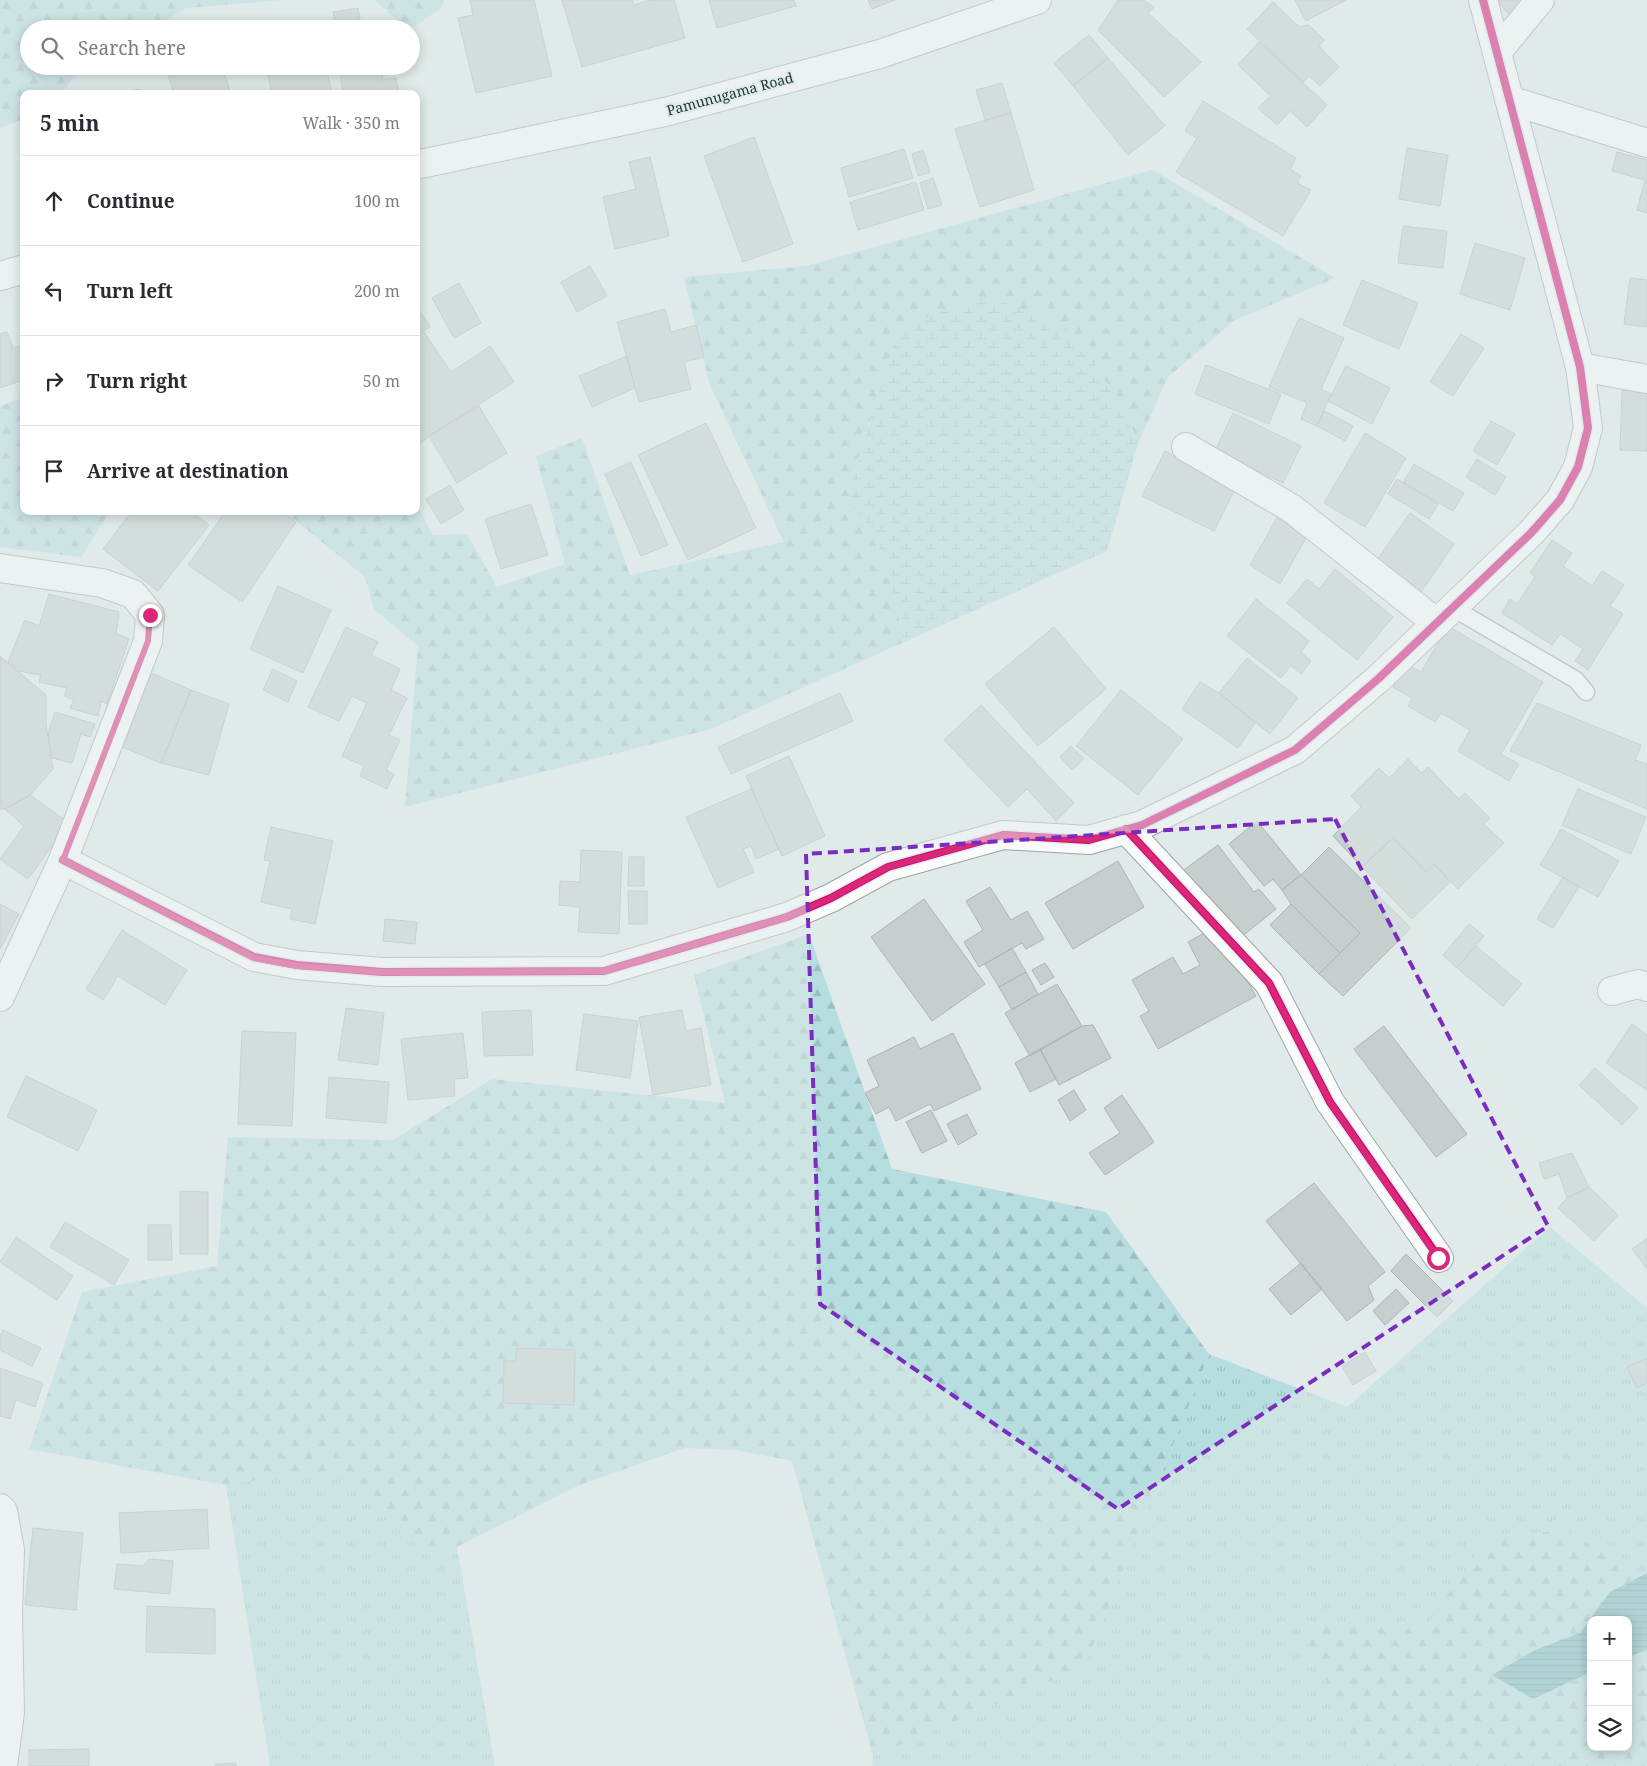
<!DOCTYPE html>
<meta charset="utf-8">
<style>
body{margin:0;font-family:"Noto Serif",serif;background:#f7f7f7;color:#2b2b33}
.controls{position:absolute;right:15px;bottom:15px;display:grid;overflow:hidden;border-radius:10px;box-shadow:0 2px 12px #0003}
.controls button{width:45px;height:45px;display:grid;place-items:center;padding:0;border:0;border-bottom:1px solid #e1e1e2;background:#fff;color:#2b2b33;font:25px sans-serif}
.stop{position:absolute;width:15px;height:15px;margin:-11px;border:4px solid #db2777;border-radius:50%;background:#fff}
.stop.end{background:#db2777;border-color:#fff;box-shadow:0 1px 5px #0008}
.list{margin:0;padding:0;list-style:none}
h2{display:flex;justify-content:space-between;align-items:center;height:65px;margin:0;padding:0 20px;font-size:21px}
h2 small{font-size:16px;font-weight:400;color:#7c7c81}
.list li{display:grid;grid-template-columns:32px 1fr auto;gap:15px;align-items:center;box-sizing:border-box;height:90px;padding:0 20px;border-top:1px solid #e1e1e2}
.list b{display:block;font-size:19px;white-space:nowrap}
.list em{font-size:16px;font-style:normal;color:#7c7c81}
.icon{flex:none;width:28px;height:28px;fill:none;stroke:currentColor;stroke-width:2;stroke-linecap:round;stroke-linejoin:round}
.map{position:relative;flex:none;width:1647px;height:1766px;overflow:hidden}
.search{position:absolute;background:#fff;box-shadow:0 2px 12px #0003;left:20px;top:20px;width:400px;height:55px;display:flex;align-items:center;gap:12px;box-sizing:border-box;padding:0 18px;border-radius:28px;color:#7c7c81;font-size:19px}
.panel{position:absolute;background:#fff;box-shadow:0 2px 12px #0003;left:20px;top:90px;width:400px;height:425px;border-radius:10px}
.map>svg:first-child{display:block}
.grass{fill:url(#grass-tufts)}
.forest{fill:url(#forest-firs)}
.wetland{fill:url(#wetland-marsh)}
.water{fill:url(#water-rules)}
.building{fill:#c6cece;stroke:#adb4b4}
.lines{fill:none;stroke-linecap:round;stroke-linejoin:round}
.service-casing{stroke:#9ca4a4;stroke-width:19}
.minor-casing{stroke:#9ca4a4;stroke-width:30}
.primary-casing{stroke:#9ca4a4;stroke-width:30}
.service{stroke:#fafcfc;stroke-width:16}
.minor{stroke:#fafcfc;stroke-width:28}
.primary{stroke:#fafcfc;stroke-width:28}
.cycleway-casing{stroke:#dcedee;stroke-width:11}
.cycleway{stroke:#d6006c;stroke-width:8}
.route{stroke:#db2777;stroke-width:6}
.marked{fill:none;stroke:#7b2cbf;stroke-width:4;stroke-dasharray:10 6;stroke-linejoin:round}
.labels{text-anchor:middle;stroke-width:4.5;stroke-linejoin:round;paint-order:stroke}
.street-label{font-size:14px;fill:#2b3132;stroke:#dcedee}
</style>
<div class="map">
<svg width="1647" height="1766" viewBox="0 0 1647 1766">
<defs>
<pattern id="grass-tufts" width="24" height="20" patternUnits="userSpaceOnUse" patternTransform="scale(1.25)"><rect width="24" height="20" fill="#b6dde0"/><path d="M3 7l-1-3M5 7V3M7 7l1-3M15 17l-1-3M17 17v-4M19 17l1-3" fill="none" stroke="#9dbec1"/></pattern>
<pattern id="forest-firs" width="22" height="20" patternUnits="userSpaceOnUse" patternTransform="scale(1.25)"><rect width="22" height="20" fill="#b6dde0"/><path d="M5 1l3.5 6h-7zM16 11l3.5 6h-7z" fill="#9dbec1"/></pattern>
<pattern id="wetland-marsh" width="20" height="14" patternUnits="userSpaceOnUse" patternTransform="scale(1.25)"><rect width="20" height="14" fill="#b6dde0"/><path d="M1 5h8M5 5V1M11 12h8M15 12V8" fill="none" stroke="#9dbec1"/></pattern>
<pattern id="water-rules" width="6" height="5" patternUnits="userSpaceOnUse" patternTransform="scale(1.25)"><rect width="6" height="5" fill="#77b8bc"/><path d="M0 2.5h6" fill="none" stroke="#629699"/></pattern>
</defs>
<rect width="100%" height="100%" fill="#e0eaea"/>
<path class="grass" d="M1550,1227l97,81v265l-8,4 -72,-47 -80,7 -62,92 -127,-8 68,145h-494l1,-10 212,-89 124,-313 138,53z
M351,1474l77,75 29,-2 38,219h-225l-44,-281 57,-9z"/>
<path class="forest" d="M0,0h282l-96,8 -35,21h-122v37h57l-6,4 -19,24h-37v25l-24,9z
M375,0h69l-3,8 -30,21h-5z
M1153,170l182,108 -100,42 -67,57 -29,64 -35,-62 -13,-27 -192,-25 -51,166 40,73 16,76 -193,87 -306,78 13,-161 -44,-37 -9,-32 -81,-66h132v-8l17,32 34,-1 30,53 68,-23 -29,-108 46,-18 48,137 154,-33 -74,-157 -26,-108 122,-11z
M24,397v114h86l-29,46 -81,-10v-141z
M809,934l83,235 214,43 103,142 -124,313 -212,89 -81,-295 -56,-11 -52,-2 -107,38 -120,61 -29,2 -77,-75 -68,2 -57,9 -197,-36 53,-157 135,-26 11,-129 165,3 99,-61 233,24 -31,-128z
M1567,1530l72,47 -29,15 -29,41 -46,17 -42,26 40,23 58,-27v75h37v-90l19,-7v116h-281l-68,-145 126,8 63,-92z"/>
<path class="wetland" d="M989,296l72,29 30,27 13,27 35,62 -32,110 -203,91 -16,-76 -40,-73 51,-166z"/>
<path class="water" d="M1647,1573v77l-19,7v-37h-37v52l-58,27 -41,-24 43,-25 45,-17 30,-41z"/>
<path class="building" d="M470,0h64l18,76 -76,17 -18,-75 15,-3z
M562,0h70l2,5 16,-5h24l11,38 -103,29z
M709,0h85l2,6 -79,22z
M868,0h27l-23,9z
M1118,0h25l11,7 -6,6 53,49 -37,35 -66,-67z
M1295,0h51l-40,21z
M1497,0h27l-14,16z
M1273,2l26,25 10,-2 15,15 -5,6 20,21 -19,19 -11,-10 -6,6 -56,-53z
M358,8l4,21h-26l-3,-17z
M288,20l1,9h-32v-2z
M1089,35l19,23 -35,28 -19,-23z
M1259,42l68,63 -20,22 -17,-16 -13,14 -19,-17 13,-12 -33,-31z
M1108,58l57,68 -37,29 -55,-69z
M165,66h57l9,28h-57z
M266,66h60l6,28h-60z
M339,66h42l2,14 13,-2 3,16h-56z
M1002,83l9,30 -26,7 -9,-30z
M139,89l1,5h-22z
M1203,101l93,57 -6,11 11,7 -4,7 14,7 -28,46 -107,-64 21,-34 -12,-7z
M1011,113l23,77 -54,17 -25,-78z
M754,137l39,107 -50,18 -39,-106z
M1407,148l41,7 -8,51 -41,-7z
M904,149l9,29 -64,19 -8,-29z
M923,150l7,22 -12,4 -6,-22z
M1617,152l30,8v53l-10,-3 8,-30 -33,-9z
M650,157l19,79 -54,13 -12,-52 33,-8 -7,-27z
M933,178l9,27 -14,4 -8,-26z
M916,182l8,28 -66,20 -8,-28z
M1403,226l44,5 -4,37 -45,-5z
M1475,243l50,15 -15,52 -50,-16z
M590,266l17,30 -30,16 -16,-30z
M1630,278l17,2v47l-23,-3z
M1362,280l56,23 -19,46 -56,-24z
M459,283l22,40 -27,15 -22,-40z
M419,309l11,18 -7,4 28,41 39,-26 24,36 -85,54 -13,11v-136z
M665,309l6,23 25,-7 8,32 -20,5 7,27 -52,13 -22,-80z
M1299,318l45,20 -23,51 10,5 -14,32 -16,-7 6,-16 -38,-16z
M7,332l6,16 11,-4v36l-24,8v-54z
M1461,334l23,14 -31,48 -23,-14z
M627,356l8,32 -43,19 -13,-31z
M1206,365l75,29 -12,30 -74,-30z
M1346,366l44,22 -18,36 -44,-23z
M1622,390l25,2v59l-27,-1z
M479,406l28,47 -50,30 -28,-47z
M1324,411l29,15 -8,15 -28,-15z
M1233,413l68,33 -18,37 -68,-32z
M1491,421l24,13 -18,31 -24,-14z
M706,423l50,105 -68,32 -50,-105z
M1365,433l41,25 -41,69 -41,-24z
M1165,451l70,38 -21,42 -72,-35z
M1477,459l29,18 -11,18 -29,-18z
M631,462l37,83 -27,11 -36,-82z
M1414,464l50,29 -11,18 -50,-28z
M1397,479l41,25 -9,15 -41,-25z
M450,485l14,25 -23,14 -15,-25z
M531,504l17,51 -47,14 -16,-50z
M132,511h59l18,14 -51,66 -55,-42z
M226,511h54l16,11 -54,80 -54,-37z
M1410,513l44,31 -37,54 -45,-31z
M1277,518l30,18 -27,48 -30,-19z
M1552,540l20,13 -9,13 29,20 10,-15 22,14 -14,21 13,8 -35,56 -13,-9 8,-12 -23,-15 -8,11 -50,-32 8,-14 7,5 18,-27 -5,-4z
M1335,569l58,48 -36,43 -70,-57 20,-24 12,10z
M278,586l53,24 -28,63 -53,-24z
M49,594l70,18 -3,21 13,6 -22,65 -6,-3 -3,15 -28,-8 4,-8 -10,-4 3,-8 -28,-6 2,-7 -23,-4 -10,-9 17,-42 14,6z
M1256,599l53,42 -8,11 10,9 -10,13 -10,-9 -10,13 -54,-42z
M1448,626l95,56 -42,72 18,10 -10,17 -51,-30 12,-21 -29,-17 -6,9 -27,-16 4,-8 -19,-11 13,-23 15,8z
M346,627l32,15 -7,13 29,14 -9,21 16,8 -18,37 11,5 -14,30 8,4 -7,15 -27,-13 4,-10 -22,-10 25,-53 -15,-7 -13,25 -31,-14z
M1054,627l52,62 -68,57 -53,-62z
M0,656l46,39v29l7,45 -23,26 -25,14h-5z
M1247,658l51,40 -28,36 -51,-41z
M273,669l24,12 -9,21 -25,-12z
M151,673l40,17 -30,73 -41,-17z
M1200,682l19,11 36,30 -17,25 -56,-39z
M191,690l38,14 -20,71 -48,-12z
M1121,690l62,49 -45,56 -62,-49z
M840,693l13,28 -122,53 -13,-27z
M1537,703l104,42 -6,15 12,4v45l-137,-58z
M981,705l93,98 -18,18 -29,-32 -19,18 -64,-67z
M55,712l40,12 -5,13 -9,-3 -9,29 -20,-5 -4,-25z
M1071,746l13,13 -12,11 -12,-13z
M789,756l36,80 -43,20 -36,-80z
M1408,759l14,14 6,-6 31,32 6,-6 25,25 -6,6 20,19 -46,46 -24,-25 -8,8 -33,-34 -31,29 -29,-31 28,-29 -10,-11 28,-28 10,10z
M751,789l28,60 -23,10 -5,-13 -8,3 11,23 -36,16 -32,-71z
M1578,789l68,28 -15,37 -69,-29z
M30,795l39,28 -41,56 -28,-20 24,-33 -19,-17z
M1257,821l44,54 -19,15 -9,-11 -9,7 -35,-42z
M271,827l62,14 -18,83 -25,-5 2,-10 -31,-7 9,-41 -6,-1z
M1561,829l58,32 -21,36 -58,-32z
M1393,838l33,34 8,-8 16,18 -38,37 -50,-52z
M1218,845l36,47 5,-3 17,20 -41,33 -54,-70z
M1329,847l82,81 -68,68 -24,-22 41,-41 -59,-58z
M581,850l41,2 -3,82 -41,-2 2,-25 -21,-2 1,-24 20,1z
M629,857h15v29h-16z
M1118,861l26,46 -71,42 -28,-46z
M1301,875l59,58 -20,20 -49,-49 -9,-14z
M1563,877l16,10 -26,41 -16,-9z
M990,887l21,33 16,-9 17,28 -18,10 -4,-6 -43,24 -15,-25 19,-12 -17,-29z
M628,891h19v33h-18z
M924,899l61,85 -53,37 -61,-84z
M0,904l19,10 -19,35z
M1291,904l49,49 -21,21 -49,-49z
M385,919l32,3 -2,22 -32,-3z
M1469,924l15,12 -27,32 -14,-13z
M122,930l65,40 -22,35 -47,-29 -15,24 -17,-11z
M1210,930l16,28 6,-4 24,42 -98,53 -18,-33 9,-5 -17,-31 41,-23 10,17 17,-9 -12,-23z
M1476,946l46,38 -19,22 -46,-38z
M1012,948l14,24 -27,15 -14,-23z
M1045,963l9,14 -13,8 -9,-15z
M1026,972l12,22 -26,16 -13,-23z
M1057,984l25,42 -52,30 -25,-43z
M346,1008l38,5 -6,52 -40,-5z
M531,1010l2,45 -49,1 -2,-44z
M682,1010l4,21 15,-3 10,57 -58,10 -14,-78z
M584,1014l54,7 -8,57 -54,-8z
M1632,1024l15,11v55l-41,-27z
M1093,1025l18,33 -52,27 -19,-36 42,-23z
M1384,1026l83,108 -31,23 -82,-108z
M242,1031l54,2 -4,93 -54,-2z
M463,1033l5,45 -14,1 1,17 -47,4 -7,-61z
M953,1033l28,56 -47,22 -4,-7 -34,17 -7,-14 -13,7 -11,-21 14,-7 -12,-26 47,-23 6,12z
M1040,1049l16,30 -26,13 -15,-29z
M1595,1068l43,40 -16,17 -43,-40z
M26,1076l71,34 -19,41 -71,-34z
M329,1077l60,5 -3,41 -60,-5z
M1074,1090l12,20 -16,11 -12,-21z
M1122,1095l32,47 -49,33 -16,-22 31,-20 -16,-25z
M931,1110l16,31 -25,12 -16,-31z
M967,1114l10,20 -19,11 -11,-21z
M1572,1153l17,34 -22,11 -8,-24 -15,5 -5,-16z
M1314,1183l71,89 -17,14 6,14 -27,21 -81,-100z
M1589,1187l29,28 -24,26 -36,-33 9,-10z
M180,1191l28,1v62h-28z
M65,1222l64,38 -15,25 -64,-38z
M148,1225h23l1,35h-24z
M16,1237l57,39 -16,24 -57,-38z
M1647,1238v31l-15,-20z
M1406,1254l47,47 -16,16 -46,-46z
M1301,1263l21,26 -31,26 -22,-26z
M1396,1289l13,14 -24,22 -12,-14z
M3,1330l38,18 -9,18 -32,-16v-14z
M516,1348l59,2 -1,55 -71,-2 1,-42h12z
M1365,1352l11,19 -23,14 -11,-19z
M1647,1358v25l-10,5 -10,-21z
M0,1368l43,15 -8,24 -19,-7 -6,19 -10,-3z
M207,1509l2,39 -88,5 -2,-40z
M33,1528l50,5 -7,77 -51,-5z
M149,1559l24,2 -3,33 -56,-5 3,-25 26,2z
M147,1606l68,3v45l-69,-2z
M89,1749v17h-60v-16z
M236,1763v3h-21v-2z"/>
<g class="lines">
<defs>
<path id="service" d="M1453,608l123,72 10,12"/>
<path id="minor" d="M1497,52l43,-52
M1509,100l138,43
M1580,367l67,12
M1186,447l105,61 146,115
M0,568l102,15 31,11 17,21 -2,26 -85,219 -63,137
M1126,829l143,154 61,119 109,156
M63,860l191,97 43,8 85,7 222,-1 183,-54 44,-19 57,-31 115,-32 86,5 53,-15 153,-75 83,-71 153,-146 29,-33 18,-33 10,-39 -8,-61 -97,-367
M1612,991l26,-7 9,3
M0,1508l3,3 7,39 -2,64 2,98 -7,54"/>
<path id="primary" d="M416,165l249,-53 215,-58 157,-54
M0,276l24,-7"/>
</defs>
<use href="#service" class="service-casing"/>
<use href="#minor" class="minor-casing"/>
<use href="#primary" class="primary-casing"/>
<use href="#service" class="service"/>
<use href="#minor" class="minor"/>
<use href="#primary" class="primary"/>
<defs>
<path id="cycleway" d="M1126,829l143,154 61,119 109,156
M63,860l191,97 43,8 85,7 222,-1 183,-54 44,-19 57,-31 115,-32 86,5 53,-15 153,-75 83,-71 153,-146 29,-33 18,-33 10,-39 -8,-61 -97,-367"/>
</defs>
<use href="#cycleway" class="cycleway-casing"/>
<use href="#cycleway" class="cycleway"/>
</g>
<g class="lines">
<path class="route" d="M150,615l-2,26 -85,219 191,98 43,8 85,6 222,-1 183,-54 44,-19 57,-31 116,-32 85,5 37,-11 143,154 61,119 108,156"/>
</g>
<path d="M0 0H1647V1766H0ZM1335,819l213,407 -430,283 -298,-205 -14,-450z" fill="#e0eaea" fill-opacity=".55" fill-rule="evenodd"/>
<path class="marked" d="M1335,819l213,407 -430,283 -298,-205 -14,-450z"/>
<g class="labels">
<g class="street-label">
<text transform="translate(730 94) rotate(-15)" y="5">Pamunugama Road</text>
</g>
</g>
</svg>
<div class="controls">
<button>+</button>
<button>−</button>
<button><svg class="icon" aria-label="layers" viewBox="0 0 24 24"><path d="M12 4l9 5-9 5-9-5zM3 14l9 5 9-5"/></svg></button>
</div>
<div class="stop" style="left:1438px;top:1258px"></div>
<div class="stop end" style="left:150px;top:615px"></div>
<div class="search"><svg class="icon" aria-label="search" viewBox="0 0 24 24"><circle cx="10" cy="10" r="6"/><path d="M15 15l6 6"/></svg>Search here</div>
<section class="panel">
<h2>5 min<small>Walk · 350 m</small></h2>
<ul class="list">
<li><svg class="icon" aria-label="ahead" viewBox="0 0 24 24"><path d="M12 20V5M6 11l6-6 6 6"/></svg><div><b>Continue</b></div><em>100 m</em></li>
<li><svg class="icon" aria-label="left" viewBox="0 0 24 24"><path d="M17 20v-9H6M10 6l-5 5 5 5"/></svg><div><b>Turn left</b></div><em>200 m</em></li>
<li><svg class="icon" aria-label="right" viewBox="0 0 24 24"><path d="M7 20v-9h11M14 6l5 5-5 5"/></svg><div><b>Turn right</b></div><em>50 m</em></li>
<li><svg class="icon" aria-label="arrive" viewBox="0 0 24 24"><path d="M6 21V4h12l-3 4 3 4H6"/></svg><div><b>Arrive at destination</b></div></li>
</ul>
</section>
</div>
